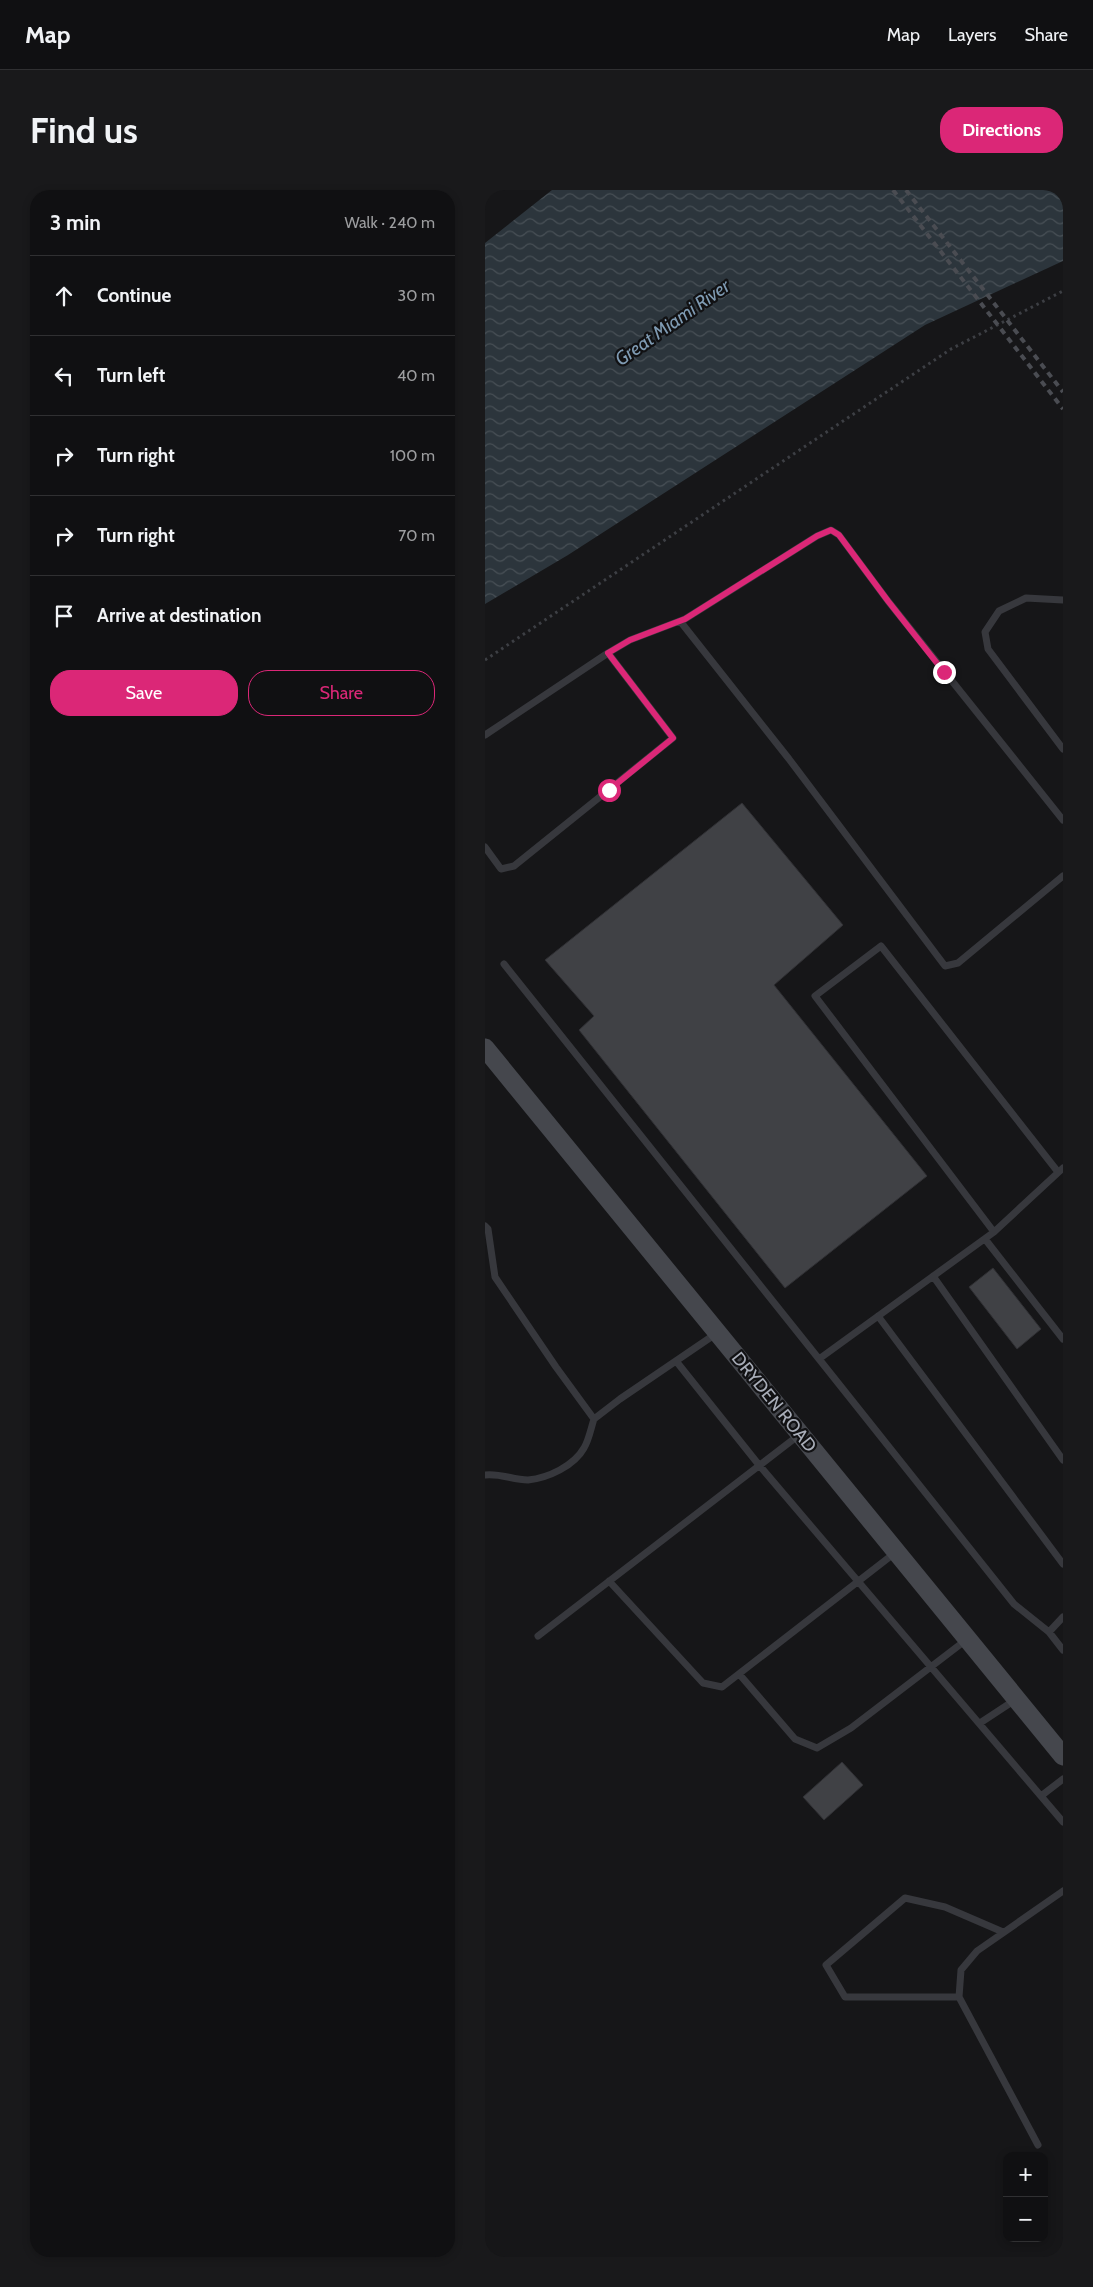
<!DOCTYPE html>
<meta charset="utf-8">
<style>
body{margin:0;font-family:Cabin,sans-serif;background:#19191b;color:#f1f3f6}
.controls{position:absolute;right:15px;bottom:15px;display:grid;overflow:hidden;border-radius:10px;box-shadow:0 2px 8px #0003}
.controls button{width:45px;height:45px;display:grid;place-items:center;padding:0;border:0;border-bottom:1px solid #303032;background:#101012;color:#f1f3f6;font:25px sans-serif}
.stop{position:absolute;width:15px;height:15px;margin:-11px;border:4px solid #db2777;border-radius:50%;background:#fff}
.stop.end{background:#db2777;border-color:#fff;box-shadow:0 1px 5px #0008}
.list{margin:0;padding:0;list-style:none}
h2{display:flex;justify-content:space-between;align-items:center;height:65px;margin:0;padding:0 20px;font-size:21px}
h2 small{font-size:16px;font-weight:400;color:#9c9d9f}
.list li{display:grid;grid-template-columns:32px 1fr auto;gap:15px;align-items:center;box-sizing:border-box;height:80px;padding:0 20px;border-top:1px solid #303032}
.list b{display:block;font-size:19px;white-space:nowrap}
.list em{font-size:16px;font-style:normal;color:#9c9d9f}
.actions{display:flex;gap:10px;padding:15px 20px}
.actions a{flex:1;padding:11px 0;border:1px solid #db2777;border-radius:20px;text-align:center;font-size:18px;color:#db2777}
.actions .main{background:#db2777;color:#fff}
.icon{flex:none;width:28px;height:28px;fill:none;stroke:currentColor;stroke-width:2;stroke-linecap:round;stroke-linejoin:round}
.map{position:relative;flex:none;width:578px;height:2067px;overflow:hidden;border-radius:20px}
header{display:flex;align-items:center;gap:30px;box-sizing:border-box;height:70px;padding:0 25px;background:#101012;border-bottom:1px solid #303032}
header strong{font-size:24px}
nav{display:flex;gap:28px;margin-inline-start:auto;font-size:18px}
.intro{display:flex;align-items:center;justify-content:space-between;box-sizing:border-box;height:120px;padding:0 30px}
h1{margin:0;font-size:35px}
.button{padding:12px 22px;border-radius:20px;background:#db2777;color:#fff;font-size:18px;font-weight:700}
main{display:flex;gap:30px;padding:0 30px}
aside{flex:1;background:#101012;border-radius:20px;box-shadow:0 2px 8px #0003}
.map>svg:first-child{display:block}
.water{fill:url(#water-waves)}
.building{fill:#404145;stroke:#303034}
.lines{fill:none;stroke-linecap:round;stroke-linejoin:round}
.path{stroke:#3d3f44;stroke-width:3;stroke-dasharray:2.5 4;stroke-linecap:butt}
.service{stroke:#37383d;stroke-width:7}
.secondary{stroke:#45474d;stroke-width:19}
.rail{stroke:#4a4c52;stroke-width:4;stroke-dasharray:6 5;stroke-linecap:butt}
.route{stroke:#db2777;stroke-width:6}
.labels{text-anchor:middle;stroke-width:4.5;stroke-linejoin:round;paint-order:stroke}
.street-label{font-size:18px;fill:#a8adb8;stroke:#111113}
.water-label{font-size:19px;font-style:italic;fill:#7f9bb3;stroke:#111113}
</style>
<header>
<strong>Map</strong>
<nav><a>Map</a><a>Layers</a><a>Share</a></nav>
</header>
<div class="intro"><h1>Find us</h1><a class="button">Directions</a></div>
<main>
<aside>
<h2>3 min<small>Walk · 240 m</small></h2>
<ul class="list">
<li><svg class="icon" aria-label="ahead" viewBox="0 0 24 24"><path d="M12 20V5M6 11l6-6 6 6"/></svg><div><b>Continue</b></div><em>30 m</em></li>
<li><svg class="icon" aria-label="left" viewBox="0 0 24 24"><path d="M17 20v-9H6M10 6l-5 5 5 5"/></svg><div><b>Turn left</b></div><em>40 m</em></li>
<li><svg class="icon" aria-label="right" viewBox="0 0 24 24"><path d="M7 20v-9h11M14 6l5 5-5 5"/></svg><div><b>Turn right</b></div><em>100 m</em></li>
<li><svg class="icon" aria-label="right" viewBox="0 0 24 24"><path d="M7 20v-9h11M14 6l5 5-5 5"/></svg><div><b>Turn right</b></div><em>70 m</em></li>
<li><svg class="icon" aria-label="arrive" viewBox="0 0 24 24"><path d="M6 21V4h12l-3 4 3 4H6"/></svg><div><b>Arrive at destination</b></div></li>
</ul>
<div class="actions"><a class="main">Save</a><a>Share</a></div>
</aside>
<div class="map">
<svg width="578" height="2067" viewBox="0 0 578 2067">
<defs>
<pattern id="water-waves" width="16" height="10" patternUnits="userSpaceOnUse" patternTransform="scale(1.25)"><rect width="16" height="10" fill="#2c353c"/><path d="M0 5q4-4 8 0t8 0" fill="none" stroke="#485056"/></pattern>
</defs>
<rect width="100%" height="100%" fill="#161618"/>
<path class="water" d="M67,0h511v71l-138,64 -357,230 -83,49v-361z"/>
<path class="building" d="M257,613l101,122 -69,60 153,191 -142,112 -206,-258 15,-14 -49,-56z
M508,1078l48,61 -24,20 -48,-62z
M357,1572l21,23 -39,35 -21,-23z"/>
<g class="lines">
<path class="path" d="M0,470l466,-311 112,-58"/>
<path class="service" d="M578,410l-37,-2 -27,13 -14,21 3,17 75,100
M195,431l109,138 156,207 13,-3 105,-87
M0,545l123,-82 22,-13 55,-21 132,-83 14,-6 8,5 49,66 175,219
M0,657l16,22 13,-3 159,-128 -65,-85
M19,774l315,395
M0,1036l3,3 7,48 61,90 38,52 26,-20 97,-66
M509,1042l-179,-236 66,-50 177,226
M500,1049l78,100
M448,1086l130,184
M393,1126l185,248
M191,1171l83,104 304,357
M0,1285c15,-2 28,5 43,5 20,-2 46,-14 56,-32 5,-8 7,-20 10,-29
M124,1391l94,102 19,4 174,-135
M578,1427l-14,15 14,18
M564,1442l-35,-28 -195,-245 175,-127 69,-64
M53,1446l261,-201
M255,1485l55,64 22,9 34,-20 115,-88
M495,1533l35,-23
M556,1606l22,-17
M474,1807h-114l-19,-32 79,-67 40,9 58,25
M553,1955l-79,-148 2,-27 16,-19 86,-60"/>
<path class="secondary" d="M0,858l578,708"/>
<path class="rail" d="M408,0l170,219
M421,0l157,202"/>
</g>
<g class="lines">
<path class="route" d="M124,600l64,-52 -65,-85 22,-13 55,-21 132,-83 14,-6 8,5 49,66 56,71"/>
</g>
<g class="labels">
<g class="street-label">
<text transform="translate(289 1212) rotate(51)" y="6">DRYDEN ROAD</text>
</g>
<g class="water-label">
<text transform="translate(187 132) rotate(-35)" y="7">Great Miami River</text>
</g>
</g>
</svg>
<div class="controls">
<button>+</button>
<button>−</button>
</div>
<div class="stop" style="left:124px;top:600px"></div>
<div class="stop end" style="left:459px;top:482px"></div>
</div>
</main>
